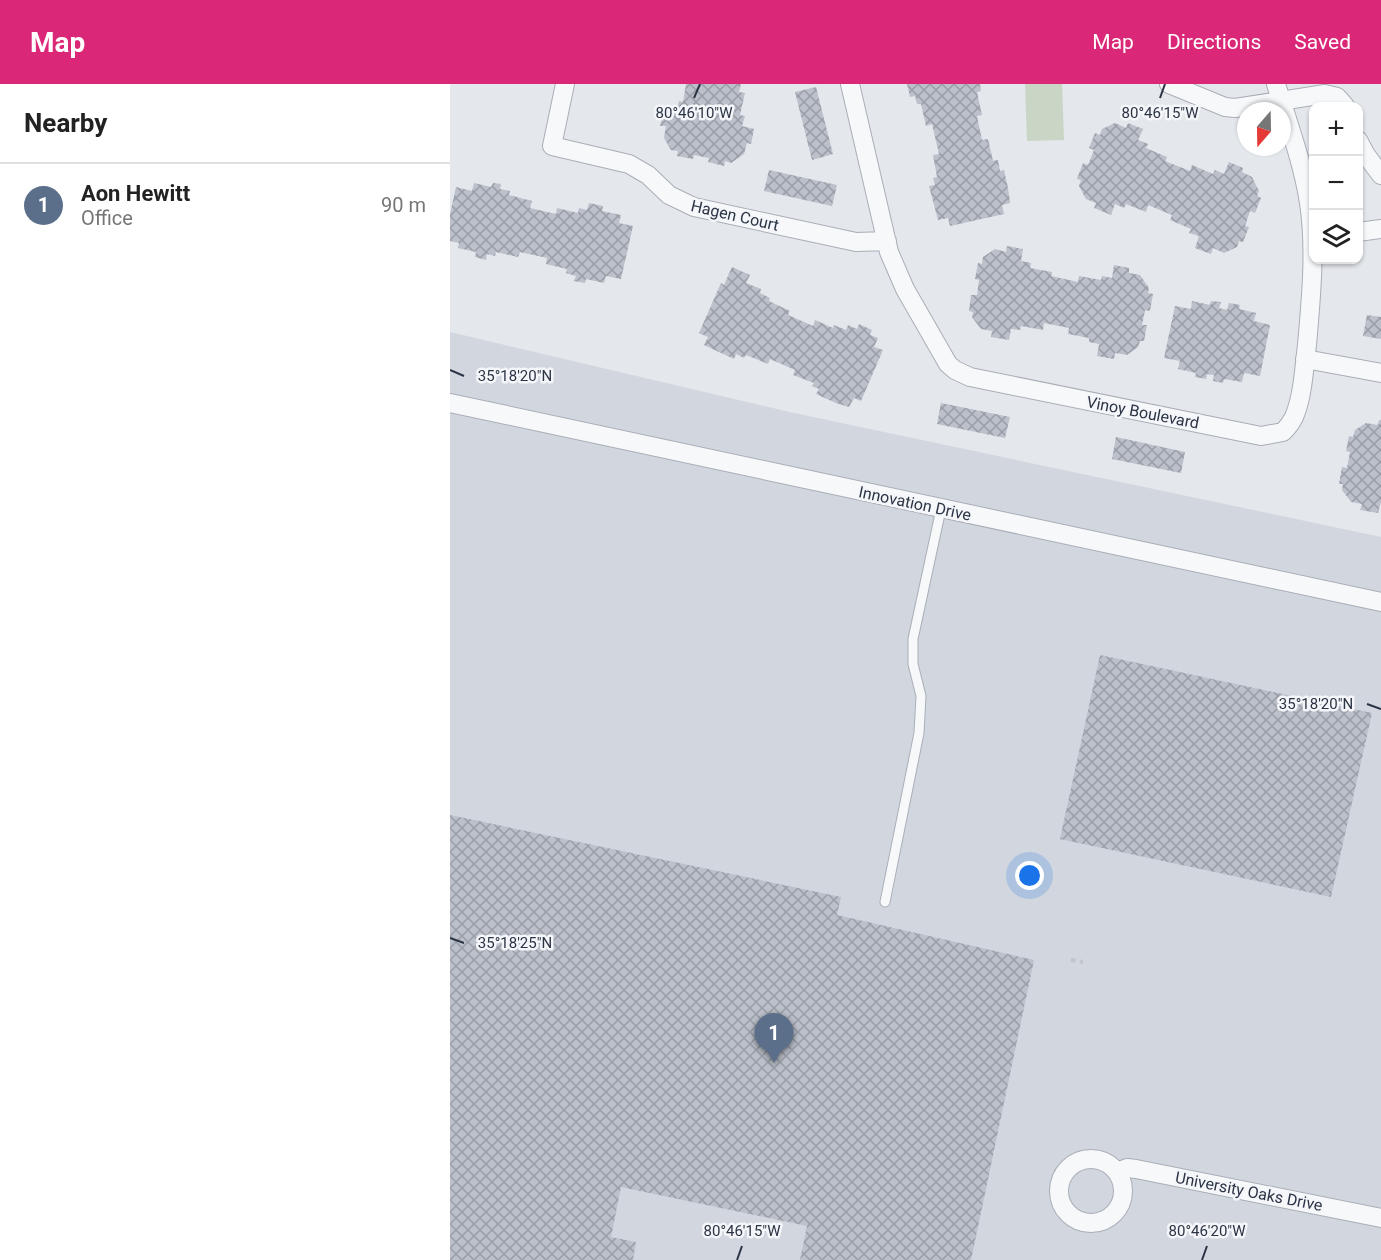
<!DOCTYPE html>
<meta charset="utf-8">
<style>
body{margin:0;font-family:Roboto,sans-serif;background:#f2f2f2;color:#222}
.controls{position:absolute;right:18px;top:18px;display:grid;overflow:hidden;border-radius:12px;box-shadow:0 2px 4px #0004}
.controls button{width:54px;height:54px;display:grid;place-items:center;padding:0;border:0;border-bottom:2px solid #e0e0e0;background:#fff;color:#222;font:30px sans-serif}
.compass{position:absolute;left:787px;top:18px;width:54px;height:54px;border-radius:50%;background:#fff;box-shadow:0 2px 4px #0004;rotate:200deg}
.you{position:absolute;left:580px;top:792px;width:21px;height:21px;margin:-15px;border:4px solid #fff;border-radius:50%;background:#1a73e8;box-shadow:0 0 0 9px #1a73e833}
.badge{display:grid;place-items:center;width:39px;height:39px;border-radius:50%;background:#db2777;color:#fff;font-size:20px;font-weight:700}
.pin{position:absolute;translate:-50% -50px;filter:drop-shadow(0 2px 3px #0008)}
.pin::after{content:'';position:absolute;top:32px;width:21px;height:18px;background:inherit;clip-path:polygon(0 0,100% 0,50% 100%)}
.list{margin:0;padding:0;list-style:none}
h2{display:flex;justify-content:space-between;align-items:center;height:78px;margin:0;padding:0 24px;font-size:26px}
h2 small{font-size:20px;font-weight:400;color:#767676}
.list li{display:grid;grid-template-columns:39px 1fr auto;gap:18px;align-items:center;box-sizing:border-box;height:84px;padding:0 24px;border-top:2px solid #e0e0e0}
.list b{display:block;font-size:22px;white-space:nowrap}
.list p{margin:0;font-size:20px;white-space:nowrap;color:#767676}
.list em{font-size:20px;font-style:normal;color:#767676}
.icon{flex:none;width:33px;height:33px;fill:none;stroke:currentColor;stroke-width:2;stroke-linecap:round;stroke-linejoin:round}
.map{position:relative;flex:none;width:931px;height:1176px;overflow:hidden}
header{display:flex;align-items:center;gap:36px;box-sizing:border-box;height:84px;padding:0 30px;background:#db2777;color:#fff}
header strong{font-size:28px}
nav{display:flex;gap:33px;margin-inline-start:auto;font-size:21px}
main{display:flex}
aside{flex:1;background:#fff}
.map>svg:first-child{display:block}
.built{fill:#d2d6de}
.grass{fill:#c9d6c5}
.building{fill:url(#building-cross-hatch)}
.lines{fill:none;stroke-linecap:round;stroke-linejoin:round}
.service-casing{stroke:#a9aeb7;stroke-width:11}
.minor-casing{stroke:#a9aeb7;stroke-width:20}
.path{stroke:#c2c5cb;stroke-width:4;stroke-dasharray:4.5 4.5;stroke-linecap:butt}
.service{stroke:#f7f8fa;stroke-width:9}
.minor{stroke:#f7f8fa;stroke-width:18}
.ticks{fill:none;stroke:#2b3445;stroke-width:2}
.labels{text-anchor:middle;stroke-width:5;stroke-linejoin:round;paint-order:stroke}
.street-label{font-size:16px;fill:#2b3445;stroke:#f4f6f9}
.ticks-label{font-size:15px;text-anchor:middle;fill:#2b3445;stroke:#f4f6f9;stroke-width:5;stroke-linejoin:round;paint-order:stroke}
</style>
<header>
<strong>Map</strong>
<nav><a>Map</a><a>Directions</a><a>Saved</a></nav>
</header>
<main>
<aside>
<h2>Nearby<small></small></h2>
<ul class="list">
<li><span class="badge" style="background:#5c6f8a">1</span><div><b>Aon Hewitt</b><p>Office</p></div><em>90 m</em></li>
</ul>
</aside>
<div class="map">
<svg width="931" height="1176" viewBox="0 0 931 1176">
<defs>
<pattern id="building-cross-hatch" width="8" height="8" patternUnits="userSpaceOnUse" patternTransform="scale(1.5)"><rect width="8" height="8" fill="#bbc0ca"/><path d="M0 0l8 8M0 8l8-8" fill="none" stroke="#989da6"/></pattern>
</defs>
<rect width="100%" height="100%" fill="#e4e7ec"/>
<path class="built" d="M0,248l344,81 587,124v723h-931z"/>
<path class="grass" d="M575,0h37l2,56 -37,1z"/>
<path class="building" d="M236,0h55l-2,8 6,1 -5,22 5,1 -3,10 12,3 -3,15 -4,-1 -3,11 -13,9 -6,-2 -1,5 -16,-4 1,-4 -15,-3 -1,4 -16,-3 1,-5 -7,-1 -7,-12 2,-12h-6l4,-17 12,2 3,-10 4,1z
M457,0h73l1,7 -4,1 5,23 -5,1 5,24 6,-1 5,22 5,-1 2,11 4,-1 4,18 2,15 -8,2 2,9 -54,12 -2,-8 -10,2 -9,-34 6,-1 -2,-7 4,-1 -4,-22 6,-1 -7,-30 -6,2 -5,-22h-4l-2,-8 -5,1z
M366,3l17,67 -21,6 -17,-68z
M665,39l11,5 2,-5 15,6 -5,11 10,4 -2,4 21,9 -2,4 25,10 2,-6 21,9 2,-4 9,4 5,-12 14,6 -1,4 10,5 7,14 -2,5 4,2 -6,15 -5,-2 -5,15 4,1 -6,15 -4,-1 -2,6 -13,6 -11,-5 -2,6 -16,-6 4,-12 -10,-3 2,-4 -21,-9 2,-5 -24,-10 -2,7 -20,-8 -2,4 -9,-4 -4,11 -17,-7 2,-5 -10,-4 -7,-13 2,-6 -4,-1 6,-16 5,2 6,-15 -5,-2 6,-15 5,2 2,-6z
M319,86l68,15 -5,21 -68,-15z
M24,99l17,4 2,-4 8,1 -1,5 10,2 -1,4 23,6 -2,7 26,6 1,-6 21,5 1,-5 8,2 2,-7 14,3 -1,5 19,4 -2,8 14,3 -12,53 -15,-3 -2,7 -18,-4 -1,4 -11,-2 2,-5 -10,-3 1,-4 -21,-5 1,-6 -27,-6 -2,5 -22,-5 -1,4 -8,-2 -1,6 -11,-3 1,-5 -18,-4 1,-5 -9,-2v-27l6,-27 16,4z
M557,162l16,3 -2,12 10,2 -1,5 22,4 -1,4 27,6 1,-6 22,4 1,-4 10,2 2,-13 15,3v5l11,2 9,13 -1,5 5,1 -3,17 -5,-1 -3,15h5l-3,16h-4l-2,6 -11,8 -12,-2 -1,6 -17,-3 2,-12 -10,-2v-4l-21,-4 1,-6 -25,-5 -1,7 -22,-4 -1,4 -9,-1 -2,11 -18,-3 1,-6 -11,-2 -9,-12 1,-5 -4,-1 2,-16h6l2,-15 -4,-1 3,-16 4,1 1,-7 12,-8 11,3z
M282,183l18,8 -4,8 15,6 -1,4 10,5 -1,3 21,10 -2,4 25,11 2,-6 18,8 1,-3 12,5 2,-5 9,4 2,-5 13,6 -2,5 8,3 -4,9 9,3 -22,51 -7,-3 -5,9 -13,-4 -20,-9 3,-5 -7,-3 2,-3 -21,-8 2,-5 -25,-11 -2,5 -22,-9 -2,3 -8,-4 -2,5 -30,-14 4,-8 -9,-4 22,-50 3,2z
M742,217l18,4 1,-4 10,1 -2,6 8,2 2,-7 11,2 -1,4 17,4 -2,8 16,4 -10,51 -16,-3 -2,9 -18,-3 -1,4 -10,-2 1,-6 -7,-1 -1,5 -11,-2 1,-4 -18,-4 2,-8 -16,-3 11,-52 16,3z
M917,231l14,2v22l-18,-3z
M491,319l69,14 -5,21 -68,-14z
M929,336h2v82l-3,11 -18,-3 2,-6 -11,-2 -9,-12 1,-6h-4l3,-17 5,1 3,-16 -4,-1 3,-15 4,1 2,-7 11,-7 12,2z
M666,353l69,15 -4,21 -69,-14z
M650,571l272,58 -41,184 -271,-58z
M0,731l391,82 -4,18 197,45 -63,300h-171l7,-34 -186,-39 -10,50 25,5 -3,18h-183z"/>
<g class="lines">
<defs>
<path id="service" d="M435,818l34,-169 2,-37 -8,-32v-25l28,-130"/>
<path id="minor" d="M115,0l-13,62 77,18 19,11 21,20 25,12 162,35 31,-1
M400,0l39,168 16,37 43,75 7,6 15,7 291,59 22,-4c5,-5 8,-9 11,-15 9,-21 10,-49 13,-72 4,-47 9,-95 2,-142 -6,-40 -21,-80 -33,-119
M719,0l56,23 10,1 90,-14 12,3 8,9
M908,56l8,15 15,20
M908,148l23,-3
M855,275l76,14
M0,319l931,199
M609 1107a32 32 0 1 1 64 0a32 32 0 1 1-64 0Z
M667,1088l10,-4 9,1 245,49"/>
</defs>
<use href="#service" class="service-casing"/>
<use href="#minor" class="minor-casing"/>
<path class="path" d="M621,876l12,2"/>
<use href="#service" class="service"/>
<use href="#minor" class="minor"/>
</g>
<path class="ticks" d="M244,14l6,-14M710,14l5,-14M0,286l14,6M917,620l14,5M0,854l14,5M287,1176l5,-14M752,1176l5,-14"/>
<g class="labels">
<g class="street-label">
<text transform="translate(285 131) rotate(13)" y="6">Hagen Court</text>
<text transform="translate(693 328) rotate(11)" y="6">Vinoy Boulevard</text>
<text transform="translate(465 419) rotate(12)" y="6">Innovation Drive</text>
<text transform="translate(799 1107) rotate(11)" y="6">University Oaks Drive</text>
</g>
</g>
<g class="ticks-label">
<text x="244" y="34">80°46'10"W</text>
<text x="710" y="34">80°46'15"W</text>
<text x="65" y="297">35°18'20"N</text>
<text x="866" y="625">35°18'20"N</text>
<text x="65" y="864">35°18'25"N</text>
<text x="292" y="1152">80°46'15"W</text>
<text x="757" y="1152">80°46'20"W</text>
</g>
</svg>
<div class="controls">
<button>+</button>
<button>−</button>
<button><svg class="icon" aria-label="layers" viewBox="0 0 24 24"><path d="M12 4l9 5-9 5-9-5zM3 14l9 5 9-5"/></svg></button>
</div>
<svg class="compass" viewBox="-18 -18 36 36"><path d="M0-13l5 13h-10z" fill="#e53935"/><path d="M0 13l5-13h-10z" fill="#767676"/></svg>
<div class="you"></div>
<div class="pin badge" style="left:324px;top:979px;background:#5c6f8a">1</div>
</div>
</main>
